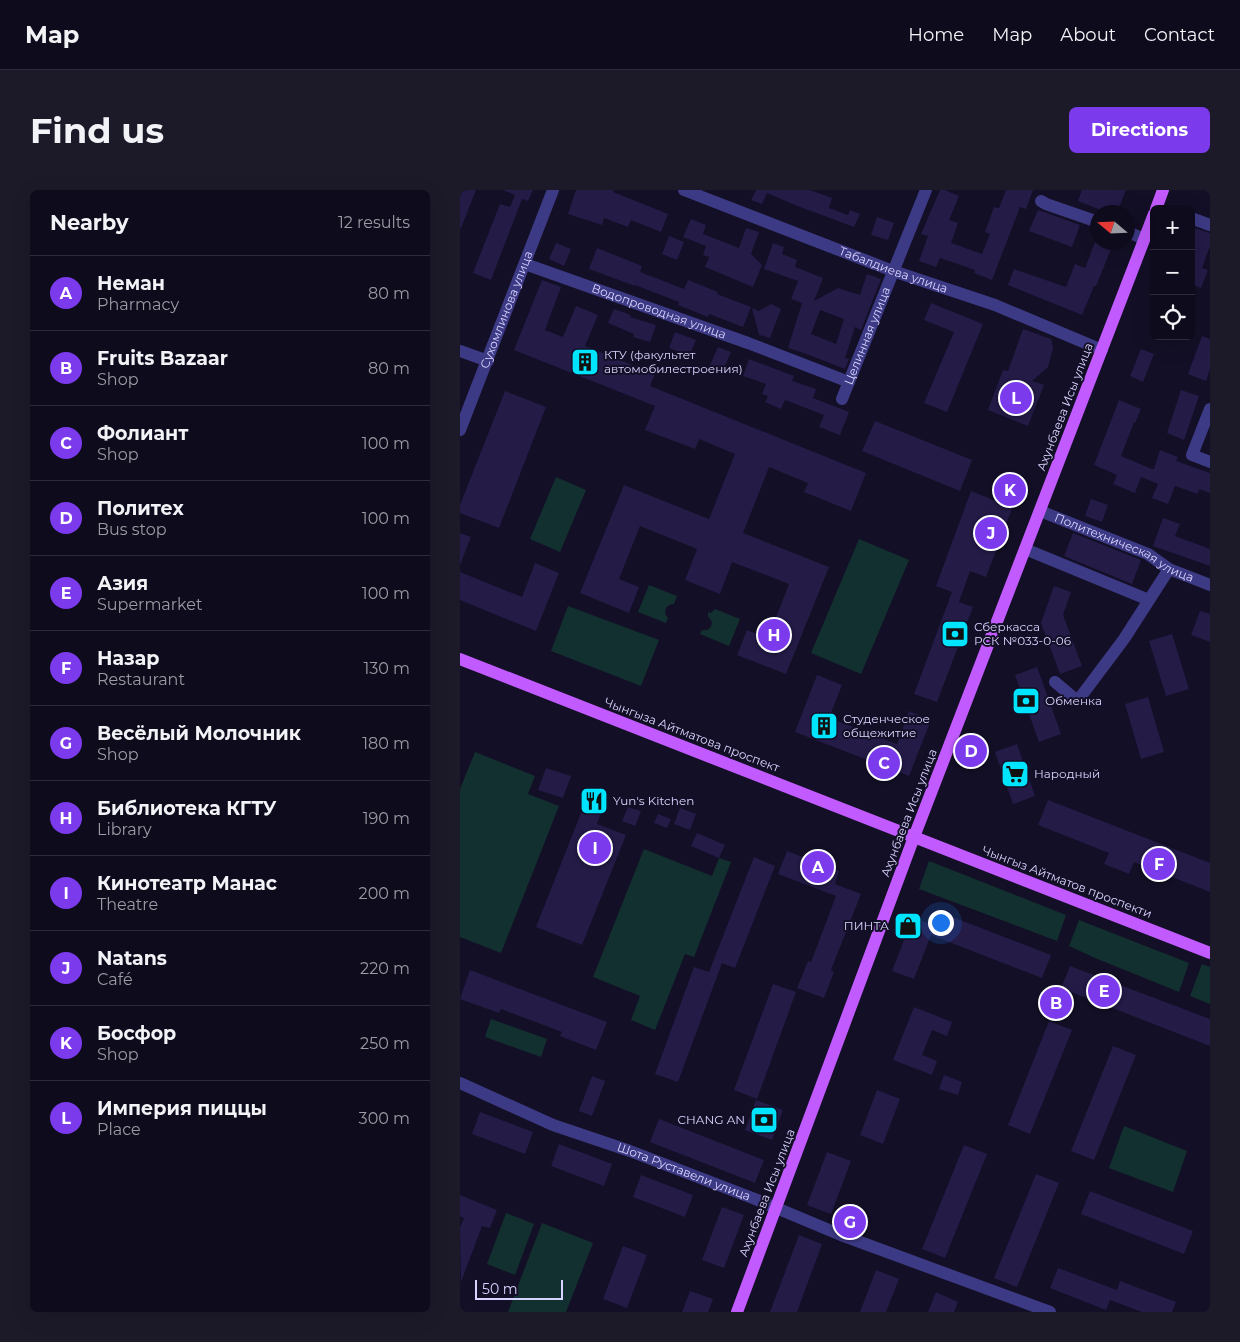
<!DOCTYPE html>
<meta charset="utf-8">
<style>
body{margin:0;font-family:Montserrat,sans-serif;background:#1c1929;color:#f1f3f6}
.controls{position:absolute;right:15px;top:15px;display:grid;overflow:hidden;border-radius:8px;box-shadow:0 5px 20px #0002}
.controls button{width:45px;height:45px;display:grid;place-items:center;padding:0;border:0;border-bottom:1px solid #2e2b3b;background:#0e0b1c;color:#f1f3f6;font:25px sans-serif}
.compass{position:absolute;left:630px;top:15px;width:45px;height:45px;border-radius:50%;background:#0e0b1c;box-shadow:0 5px 20px #0002;rotate:289deg}
.scale{position:absolute;left:15px;bottom:12px;width:88px;box-sizing:border-box;padding-left:5px;border:2px solid #d9d4ff;border-top:0;font-size:14px;line-height:18px;white-space:nowrap;color:#d9d4ff;-webkit-text-stroke:4px #130f26;paint-order:stroke}
.you{position:absolute;left:480px;top:732px;width:18px;height:18px;margin:-12px;border:4px solid #fff;border-radius:50%;background:#1a73e8;box-shadow:0 0 0 8px #1a73e833}
.badge{display:grid;place-items:center;width:32px;height:32px;border-radius:50%;background:#7c3aed;color:#fff;font-size:16px;font-weight:700}
.pin{position:absolute;translate:-50% -50%;border:2px solid #fff;box-shadow:0 1px 5px #0006}
.list{margin:0;padding:0;list-style:none}
h2{display:flex;justify-content:space-between;align-items:center;height:65px;margin:0;padding:0 20px;font-size:21px}
h2 small{font-size:16px;font-weight:400;color:#9b9ba3}
.list li{display:grid;grid-template-columns:32px 1fr auto;gap:15px;align-items:center;box-sizing:border-box;height:75px;padding:0 20px;border-top:1px solid #2e2b3b}
.list b{display:block;font-size:19px;white-space:nowrap}
.list p{margin:0;font-size:16px;white-space:nowrap;color:#9b9ba3}
.list em{font-size:16px;font-style:normal;color:#9b9ba3}
.icon{flex:none;width:28px;height:28px;fill:none;stroke:currentColor;stroke-width:2;stroke-linecap:round;stroke-linejoin:round}
.map{position:relative;flex:none;width:750px;height:1122px;overflow:hidden;border-radius:8px}
header{display:flex;align-items:center;gap:30px;box-sizing:border-box;height:70px;padding:0 25px;background:#0e0b1c;border-bottom:1px solid #2e2b3b}
header strong{font-size:24px}
nav{display:flex;gap:28px;margin-inline-start:auto;font-size:18px}
.intro{display:flex;align-items:center;justify-content:space-between;box-sizing:border-box;height:120px;padding:0 30px}
h1{margin:0;font-size:35px}
.button{padding:12px 22px;border-radius:8px;background:#7c3aed;color:#fff;font-size:18px;font-weight:700}
main{display:flex;gap:30px;padding:0 30px}
aside{flex:1;background:#0e0b1c;border-radius:8px;box-shadow:0 5px 20px #0002}
.map>svg:first-child{display:block}
.green{fill:#12302f}
.building{fill:#241b47;fill-rule:evenodd}
.lines{fill:none;stroke-linecap:round;stroke-linejoin:round}
.minor{stroke:#3d3a85;stroke-width:12}
.primary{stroke:#c25bff;stroke-width:12}
.labels{text-anchor:middle;stroke-width:4;stroke-linejoin:round;paint-order:stroke}
.street-label{font-size:12px;fill:#d9d4ff;stroke:#130f26}
.poi-label{font-size:12px;fill:#d9d4ff;stroke:#130f26;text-anchor:start}
</style>
<header>
<strong>Map</strong>
<nav><a>Home</a><a>Map</a><a>About</a><a>Contact</a></nav>
</header>
<div class="intro"><h1>Find us</h1><a class="button">Directions</a></div>
<main>
<aside>
<h2>Nearby<small>12 results</small></h2>
<ul class="list">
<li><span class="badge">A</span><div><b>Неман</b><p>Pharmacy</p></div><em>80 m</em></li>
<li><span class="badge">B</span><div><b>Fruits Bazaar</b><p>Shop</p></div><em>80 m</em></li>
<li><span class="badge">C</span><div><b>Фолиант</b><p>Shop</p></div><em>100 m</em></li>
<li><span class="badge">D</span><div><b>Политех</b><p>Bus stop</p></div><em>100 m</em></li>
<li><span class="badge">E</span><div><b>Азия</b><p>Supermarket</p></div><em>100 m</em></li>
<li><span class="badge">F</span><div><b>Назар</b><p>Restaurant</p></div><em>130 m</em></li>
<li><span class="badge">G</span><div><b>Весёлый Молочник</b><p>Shop</p></div><em>180 m</em></li>
<li><span class="badge">H</span><div><b>Библиотека КГТУ</b><p>Library</p></div><em>190 m</em></li>
<li><span class="badge">I</span><div><b>Кинотеатр Манас</b><p>Theatre</p></div><em>200 m</em></li>
<li><span class="badge">J</span><div><b>Natans</b><p>Café</p></div><em>220 m</em></li>
<li><span class="badge">K</span><div><b>Босфор</b><p>Shop</p></div><em>250 m</em></li>
<li><span class="badge">L</span><div><b>Империя пиццы</b><p>Place</p></div><em>300 m</em></li>
</ul>
</aside>
<div class="map">
<svg width="750" height="1122" viewBox="0 0 750 1122">
<rect width="100%" height="100%" fill="#130f26"/>
<path class="green" d="M96,287l30,13 -26,62 -30,-13z
M399,349l50,21 -48,114 -50,-21z
M189,395l28,11 -3,8c-8,0 -12,8 -6,14l-2,5 -28,-11z
M108,416l91,34 -18,46 -90,-35z
M255,419l25,10 -11,27 -29,-12 2,-4c6,1 10,-2 10,-8l-4,-6v-4l3,1z
M15,562l60,24 -7,18 31,12 -58,147 -41,-16v-148z
M184,659l68,27 7,-18 12,4 -37,95 -9,-3 -30,76 -24,-10 9,-24 -47,-19z
M469,671l137,54 -9,26 -138,-52z
M619,730l110,43 -10,29 -84,-34 -26,-12z
M742,774l8,3v37l-20,-8z
M31,829l56,20 -6,18 -56,-20z
M664,936l63,25 -14,41 -64,-24z
M46,1023l28,11 -19,51 -28,-11z
M82,1033l51,20 -27,69h-58z"/>
<path class="building" d="M0,0h16l-15,38h-1z
M43,0h30l-5,11 -6,-2 -31,81 -18,-7 27,-69 10,3 5,-12z
M116,0h38l-1,2 55,22 -7,18 -30,-12 -3,7 -24,-9 -2,7 -34,-11z
M296,0h54l22,8 -3,10 19,7 2,-5 10,4 -6,13 -59,-22 -28,-12 -5,11 -11,-4z
M480,0h5l14,6 -10,24 9,3 -7,20 31,11 8,-20 -5,-2 9,-25 5,1 7,-18h27l-7,19 -6,-2 -28,73 -18,-7 1,-3 -35,-12 -4,9 -17,-6 9,-25 -7,-2z
M622,0h44l-9,22h-11l-28,-11z
M578,20l42,15 -8,22 -43,-16z
M417,27l17,6 -6,17 -17,-5z
M231,29l15,6 -3,9 36,14 7,-20 13,4 -8,22 11,11 -9,22 -48,-20 4,-10 -6,-2 3,-9 -23,-9z
M731,37l19,6v13l-8,22 6,2 -7,18 -10,-4z
M209,46l15,6 -7,18 -15,-6z
M635,52h19l-18,44h-2l-12,29 -74,-30 6,-16 52,18 9,-23 10,4z
M96,53l15,6 -7,17 -15,-7z
M313,53l11,4 -2,7 15,6 -2,7 28,11 -9,23 24,-13 22,7 7,-21 14,5 -20,51 -6,-3 -10,31 4,1 -4,10 -41,-16 -16,-5 14,-45 -11,-4 7,-18 -34,-12zM360,120l24,9 -8,25 -25,-10z
M137,58l45,18 -2,6 44,17 4,-9 30,12 -1,2 34,13 -8,20 -34,-13 -1,3 -30,-12 1,-3 -44,-17v1l-46,-17z
M82,90l19,7 -16,43 18,7 13,-31 22,9 -13,31 70,28 -5,12 216,87 -15,38 -47,-19 4,-9 -39,-16 -26,66 86,34 -43,107 -49,-19 10,-25 21,8 21,-54 -57,-22 -12,32 -35,-14 12,-31 -57,-23 -21,53 20,8 -10,26 -49,-20 44,-108 85,34 26,-65 -36,-15 -4,10 -50,-19 10,-24 -141,-56z
M471,113l52,21 -36,88 -23,-9 30,-71 -30,-12z
M311,114l10,5 -11,29 -11,-3 -7,-27 7,3z
M154,119l17,6 -1,2 26,8 -6,17 -17,-5 1,-3 -26,-11z
M563,139l28,10 2,9 -5,19 -16,14 12,4 -16,41 -40,-16 15,-40 5,1z
M215,142l21,8 -7,16 -20,-8z
M742,146l8,3v30l-4,12 -18,-7z
M258,157l13,5 -8,18 -13,-5z
M681,159l13,5 -11,28 -13,-6z
M289,169l45,17 -2,5 24,8 -3,9 36,14 -9,23 -21,-8 5,-12 -39,-15 -4,9 -16,-7 3,-6 -6,-2 4,-10 -23,-8z
M721,200l18,6 -15,44 -17,-7z
M45,201l41,16 -47,121 -39,-15v-8z
M659,210l22,9 -6,14 -1,-1 -13,34 31,13h2l6,-19 18,7 -2,4 34,12v20l-11,-4 -1,5 -23,-8 -7,18 -16,-6 6,-14 -17,-7 -6,16 -22,-9 4,-9 -23,-10z
M415,231l97,39 -12,31 -98,-40z
M544,289l17,6 -35,92 -16,-6 -11,31 14,5 -36,95 -23,-8 38,-102 -16,-6 35,-95 25,10z
M631,309l17,6 -6,17 -17,-6z
M703,328l17,6 -5,12 35,13v17l-57,-20z
M0,343l11,4 -11,28z
M613,343l68,27 -9,24 -68,-28z
M75,373l24,10 -23,58 -76,-31v-28l62,25z
M594,396l17,6 -8,23 19,51 -22,8 -19,-51z
M740,421l10,3v28l-19,-7z
M712,444l17,55 -23,7 -17,-55z
M577,477l24,67 -22,8 -24,-67z
M357,485l25,10 -13,33 68,26 12,-33 22,9 -22,56 -114,-44z
M688,507l16,55 -23,7 -16,-55z
M557,554l18,52 -22,8 -18,-52z
M86,578l25,8 -8,22 -25,-8z
M133,605l13,4 -9,25 29,11 -44,110 -46,-18 47,-119 -2,-1 4,-11 7,2z
M588,610l162,63v29l-76,-30 -5,12 -25,-10 5,-11 -71,-28z
M168,617l13,4 -6,15 -13,-5z
M220,618l16,6 -6,16 -16,-6z
M198,624l13,5 -4,9 -13,-5z
M237,643l28,12 -6,13 -28,-12z
M327,661l52,20 -4,13 26,10 -30,76 3,2 -10,26 -27,-10 11,-27 3,1 25,-66 -58,-22z
M294,667l21,9 -40,102 -13,-5 -44,119 -23,-8 39,-107 15,5z
M487,725l104,40 -9,23 -111,-43 -17,44 -22,-8 21,-54 29,12z
M610,776l140,53v27l-149,-58z
M10,780l137,52 -11,28 -36,-14 2,-4 -61,-23 -2,4 -39,-14z
M313,794l23,8 -39,107 -23,-9z
M454,817l38,15 -5,14 -15,-6 -10,25 15,6 -5,14 -39,-15z
M589,831l23,9 -42,104 -22,-9z
M653,856l23,9 -42,105 -23,-9z
M484,885l18,7 -4,13 -19,-6z
M132,886l13,5 -13,35 -13,-5z
M417,900l23,9 -17,45 -23,-9z
M296,910l27,10 -11,30 -27,-10z
M20,922l53,20 -8,22 -53,-20z
M199,929l105,41 -9,23 -105,-41z
M99,954l53,20 -8,22 -53,-20z
M504,955l23,9 -42,104 -23,-9z
M367,962l24,9 -20,53 -24,-9z
M576,984l23,9 -42,104 -23,-9z
M181,985l52,20 -8,22 -52,-20z
M630,1001l103,40 -9,23 -103,-40z
M0,1005l37,15 -7,18 -8,-2 -21,56 -1,-54 4,-10 -4,-2z
M262,1017l22,8 -20,53 -22,-8z
M339,1045l23,9 -25,68h-27z
M163,1056l24,9 -20,53 -24,-9z
M598,1078l59,22 3,-9 56,21 -4,10h-30l-32,-12 -4,10 -56,-22z
M416,1080l23,9 -13,33h-26z
M230,1101l23,8 -5,13h-26z
M476,1102l22,10 -4,10h-26z"/>
<g class="lines">
<g class="minor">
<path id="s1" d="M224,0l209,81 102,34 107,45"/>
<path d="M581,11l5,3 52,18"/>
<path d="M731,28l19,7"/>
<path d="M668,42l16,7"/>
<path id="s2" d="M65,74l223,79 101,39"/>
<path d="M0,161l28,10"/>
<path id="s3" d="M382,209l84,-209"/>
<path d="M750,219l-18,46 18,7"/>
<path id="s4" d="M0,240l93,-240"/>
<path id="s5" d="M580,321l108,43 21,15 41,16"/>
<path d="M565,359l124,51"/>
<path d="M595,492l20,17h4l45,-60 45,-70"/>
<path id="s6" d="M0,893l93,42 77,26 125,48 86,36 209,77"/>
</g>
<path class="primary" d="M696,19l7,-19
M0,469l750,294
M277,1122l177,-475 240,-623"/>
</g>
<defs>
<symbol id="building-square" viewBox="-11 -11 22 22"><rect x="-9" y="-9" width="18" height="18" rx="4" fill="#00e5ff" stroke="#130f26"/><path d="M-4-6H4V6H1V3H-1V6H-4ZM-2.5-4.3h1.7v1.8h-1.7ZM.8-4.3h1.7v1.8H.8ZM-2.5-1h1.7V.8h-1.7ZM.8-1h1.7V.8H.8Z" fill="#111"/></symbol>
<symbol id="bank-square" viewBox="-11 -11 22 22"><rect x="-9" y="-9" width="18" height="18" rx="4" fill="#00e5ff" stroke="#130f26"/><path d="M-6-4H6V4H-6ZM0-2.3a2.3 2.3 0 1 0 0 4.6a2.3 2.3 0 1 0 0-4.6Z" fill="#111"/></symbol>
<symbol id="supermarket-square" viewBox="-11 -11 22 22"><rect x="-9" y="-9" width="18" height="18" rx="4" fill="#00e5ff" stroke="#130f26"/><path d="M-6-5.5h2.5l.6 2H6L4.5 2H-2.5L-4.4-4H-6ZM-1.5 3.2a1.3 1.3 0 1 0 .1 0ZM3 3.2a1.3 1.3 0 1 0 .1 0Z" fill="#111"/></symbol>
<symbol id="restaurant-square" viewBox="-11 -11 22 22"><rect x="-9" y="-9" width="18" height="18" rx="4" fill="#00e5ff" stroke="#130f26"/><path d="M-5-6h1v4h1v-4h1v4h1v-4h1v5L-1.5 .5V6h-2V.5L-5-1ZM5-6V6H3V1.5H1.5Q1.5-4 5-6Z" fill="#111"/></symbol>
<symbol id="shop-square" viewBox="-11 -11 22 22"><rect x="-9" y="-9" width="18" height="18" rx="4" fill="#00e5ff" stroke="#130f26"/><path d="M-5-2.5h2.3a2.7 3.5 0 0 1 5.4 0H5L5.5 6h-11ZM-1.5-2.5h3a1.5 2.3 0 0 0-3 0Z" fill="#111"/></symbol>
</defs>
<g fill-rule="evenodd">
<use href="#building-square" x="109" y="156" width="32" height="32"/>
<use href="#bank-square" x="479" y="428" width="32" height="32"/>
<use href="#bank-square" x="550" y="495" width="32" height="32"/>
<use href="#building-square" x="348" y="520" width="32" height="32"/>
<use href="#supermarket-square" x="539" y="568" width="32" height="32"/>
<use href="#restaurant-square" x="118" y="595" width="32" height="32"/>
<use href="#shop-square" x="432" y="720" width="32" height="32"/>
<use href="#bank-square" x="288" y="914" width="32" height="32"/>
</g>
<g class="labels">
<g class="street-label">
<text dy="4" stroke="none"><textPath href="#s1" startOffset="224">Табалдиева улица</textPath></text>
<text dy="4" stroke="none"><textPath href="#s4" startOffset="129">Сухомлинова улица</textPath></text>
<text dy="4" stroke="none"><textPath href="#s2" startOffset="142">Водопроводная улица</textPath></text>
<text dy="4" stroke="none"><textPath href="#s3" startOffset="68">Целинная улица</textPath></text>
<text transform="translate(605 217) rotate(-69)" y="4">Ахунбаева Исы улица</text>
<text dy="4" stroke="none"><textPath href="#s5" startOffset="92">Политехническая улица</textPath></text>
<text transform="translate(232 545) rotate(21)" y="4">Чынгыза Айтматова проспект</text>
<text transform="translate(449 623) rotate(-69)" y="4">Ахунбаева Исы улица</text>
<text transform="translate(607 692) rotate(21)" y="4">Чынгыз Айтматов проспекти</text>
<text dy="4" stroke="none"><textPath href="#s6" startOffset="241">Шота Руставели улица</textPath></text>
<text transform="translate(307 1003) rotate(-69)" y="4">Ахунбаева Исы улица</text>
</g>
<g class="poi-label">
<text x="144" y="169">КТУ (факультет<tspan x="144" dy="14">автомобилестроения)</tspan></text>
<text x="514" y="441">Сберкасса<tspan x="514" dy="14">РСК №033-0-06</tspan></text>
<text x="585" y="515">Обменка</text>
<text x="383" y="533">Студенческое<tspan x="383" dy="14">общежитие</tspan></text>
<text x="574" y="588">Народный</text>
<text x="153" y="615">Yun's Kitchen</text>
<text x="429" y="740" text-anchor="end">ПИНТА</text>
<text x="285" y="934" text-anchor="end">CHANG AN</text>
</g>
</g>
</svg>
<div class="controls">
<button>+</button>
<button>−</button>
<button><svg class="icon" aria-label="locate" viewBox="0 0 24 24"><circle cx="12" cy="12" r="6"/><path d="M12 2v4M12 18v4M2 12h4M18 12h4"/></svg></button>
</div>
<svg class="compass" viewBox="-18 -18 36 36"><path d="M0-13l5 13h-10z" fill="#e53935"/><path d="M0 13l5-13h-10z" fill="#9b9ba3"/></svg>
<div class="scale">50 m</div>
<div class="you"></div>
<div class="pin badge" style="left:358px;top:677px">A</div>
<div class="pin badge" style="left:596px;top:813px">B</div>
<div class="pin badge" style="left:424px;top:573px">C</div>
<div class="pin badge" style="left:511px;top:561px">D</div>
<div class="pin badge" style="left:644px;top:801px">E</div>
<div class="pin badge" style="left:699px;top:674px">F</div>
<div class="pin badge" style="left:390px;top:1032px">G</div>
<div class="pin badge" style="left:314px;top:445px">H</div>
<div class="pin badge" style="left:135px;top:658px">I</div>
<div class="pin badge" style="left:531px;top:343px">J</div>
<div class="pin badge" style="left:550px;top:300px">K</div>
<div class="pin badge" style="left:556px;top:208px">L</div>
</div>
</main>
